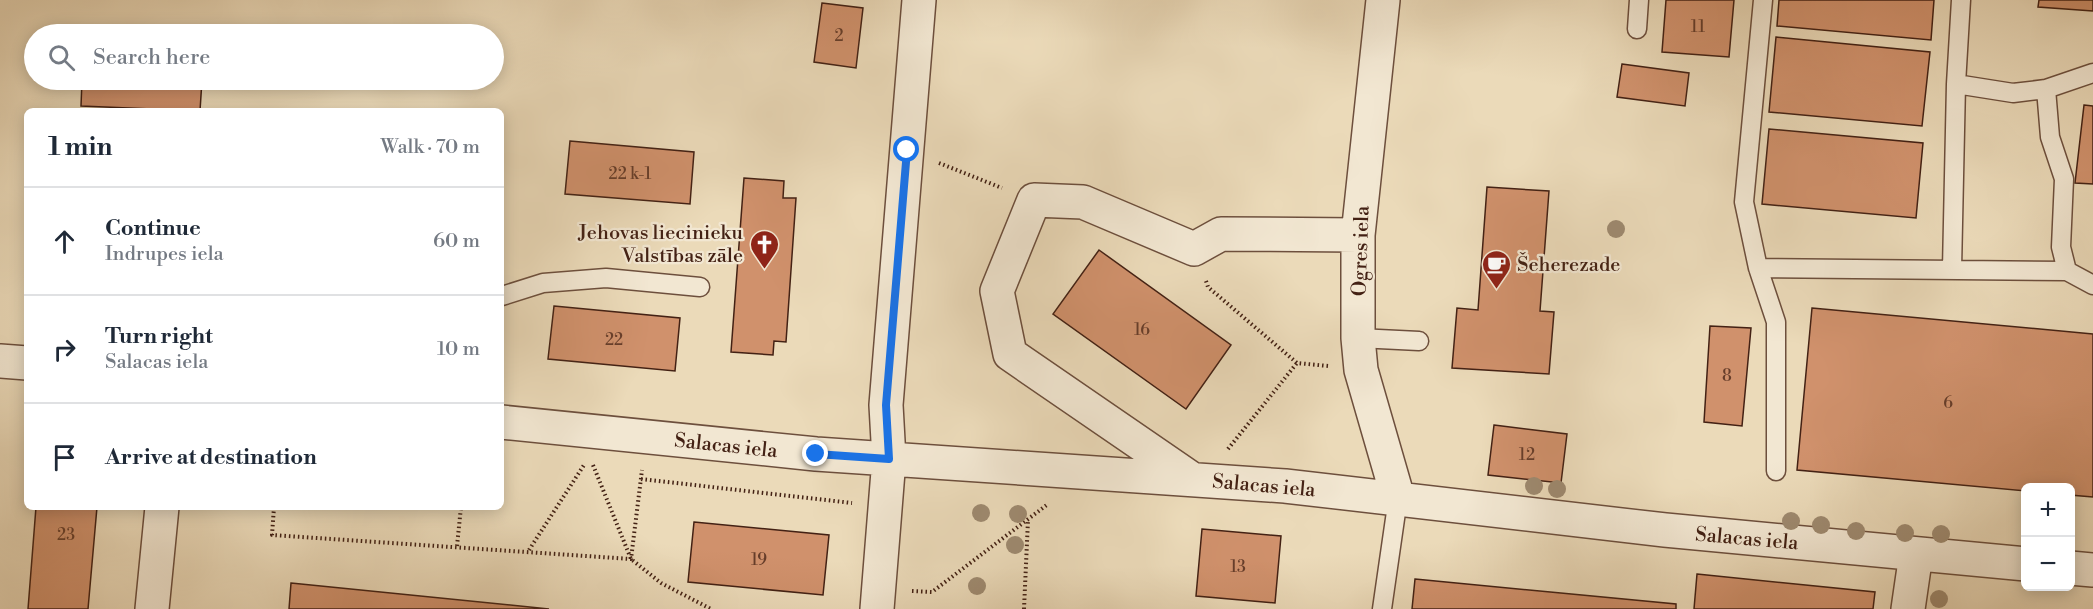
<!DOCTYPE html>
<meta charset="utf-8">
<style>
body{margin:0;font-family:"Libre Bodoni",serif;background:#f2f2f3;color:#1f2937}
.controls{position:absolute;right:18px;bottom:18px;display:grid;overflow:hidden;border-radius:9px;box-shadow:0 3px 15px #0003}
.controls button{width:54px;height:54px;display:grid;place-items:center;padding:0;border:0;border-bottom:2px solid #e0e1e3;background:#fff;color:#1f2937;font:30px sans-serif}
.stop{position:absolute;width:18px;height:18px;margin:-14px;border:4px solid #1a73e8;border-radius:50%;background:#fff}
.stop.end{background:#1a73e8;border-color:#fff;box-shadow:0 2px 6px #0008}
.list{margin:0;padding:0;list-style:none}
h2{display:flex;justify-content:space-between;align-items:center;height:78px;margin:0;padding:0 24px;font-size:26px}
h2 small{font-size:20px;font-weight:400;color:#747a83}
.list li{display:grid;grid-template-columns:39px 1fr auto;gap:18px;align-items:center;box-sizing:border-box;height:108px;padding:0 24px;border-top:2px solid #e0e1e3}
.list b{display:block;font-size:22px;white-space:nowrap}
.list p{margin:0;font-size:20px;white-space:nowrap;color:#747a83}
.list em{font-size:20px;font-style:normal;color:#747a83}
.icon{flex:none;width:33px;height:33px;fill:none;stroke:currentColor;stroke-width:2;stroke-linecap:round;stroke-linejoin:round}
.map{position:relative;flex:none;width:2093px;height:609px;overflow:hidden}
.search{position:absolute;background:#fff;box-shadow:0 3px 15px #0003;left:24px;top:24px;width:480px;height:66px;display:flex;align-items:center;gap:15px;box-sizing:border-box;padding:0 21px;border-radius:33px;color:#747a83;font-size:22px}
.panel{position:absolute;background:#fff;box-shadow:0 3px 15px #0003;left:24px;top:108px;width:480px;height:402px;border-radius:9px}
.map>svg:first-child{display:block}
.building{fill:#d0916c;stroke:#432114;stroke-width:1.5}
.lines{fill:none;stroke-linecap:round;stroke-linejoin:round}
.service-casing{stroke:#6d4f3d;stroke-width:21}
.minor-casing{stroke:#6d4f3d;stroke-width:36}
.path{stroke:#432114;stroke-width:4;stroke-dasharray:1.5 3;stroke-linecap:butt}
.service{stroke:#f2e7d2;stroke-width:18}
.minor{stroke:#f2e7d2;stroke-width:33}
.tree{fill:#9e8a70}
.route{stroke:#1a73e8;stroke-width:8}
.labels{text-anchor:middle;stroke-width:4.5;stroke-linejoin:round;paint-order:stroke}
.number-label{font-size:16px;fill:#663d2a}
.poi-label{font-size:20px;fill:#432114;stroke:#f2e7d2;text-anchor:end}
.street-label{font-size:20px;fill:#432114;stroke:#f2e7d2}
</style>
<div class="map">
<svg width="2093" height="609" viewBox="0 0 2093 609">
<rect width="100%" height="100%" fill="#ebdab9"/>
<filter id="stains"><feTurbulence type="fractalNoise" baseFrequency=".00333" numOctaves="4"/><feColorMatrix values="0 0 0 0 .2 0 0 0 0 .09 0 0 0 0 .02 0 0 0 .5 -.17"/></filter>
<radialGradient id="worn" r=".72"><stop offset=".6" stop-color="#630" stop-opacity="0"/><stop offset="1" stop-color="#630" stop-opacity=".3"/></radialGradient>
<path class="building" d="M1666,0h68l-5,57 -67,-5z
M1779,0h155l-3,40 -154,-14z
M2039,0h54v11l-55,-4z
M822,3l41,5 -7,60 -42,-6z
M1776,37l154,15 -8,74 -153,-14z
M1622,64l67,9 -4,33 -68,-9z
M82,80h120l-2,31 -119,-5z
M2084,105l9,1v78l-18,-1z
M1769,129l154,14 -7,75 -154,-14z
M570,141l124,11 -4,52 -125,-10z
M744,178l40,3 -1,17h13l-10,144 -12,-1 -1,14 -42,-3z
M1487,187l62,4 -9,120 14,1 -5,62 -97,-6 5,-60 21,2z
M1099,250l132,95 -45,64 -133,-95z
M554,306l126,12 -5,53 -127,-12z
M1812,308l281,26v163l-23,-2v-7h-44v3l-229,-21z
M1710,326l41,2 -9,98 -38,-4z
M1494,425l73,9 -6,49 -73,-8z
M36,507h61l-9,102h-60z
M694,522l135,13 -6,60 -135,-13z
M1202,529l79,7 -6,67 -79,-7z
M1697,574l178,18 -2,17h-179z
M1415,579l261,25v5h-264z
M291,583l258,26h-260z"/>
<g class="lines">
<defs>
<path id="service" d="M1763,0l-19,202 14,66 18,54v149
M1637,29l2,-29
M1956,84l57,9 33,-4 47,-16
M2046,89l4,48 14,42 -3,68 6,24
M1758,268l309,3 26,14
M1952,269l4,-185 5,-84
M502,296l41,-13 63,-5 94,9
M1358,338l61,3
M1382,609l16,-111"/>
<path id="minor" d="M1383,0l-25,235v103l3,32 37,128
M0,361l27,2
M501,422l315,32 469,32 380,44 361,34
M1192,479l-182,-125 -13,-63 37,-91 49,2 111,47 27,-15 137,1
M2070,568l23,2
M152,609l10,-102
M877,609l12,-150 -3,-54 33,-405
M1908,609l8,-55"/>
</defs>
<use href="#service" class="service-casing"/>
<use href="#minor" class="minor-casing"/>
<path class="path" d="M939,163l63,25
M1206,281l2,6 89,76 31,3
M1228,449l69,-86
M593,465l38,94 30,24 50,26
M641,479l211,24
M274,507l-2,28 359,24 11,-89
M457,546l4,-39
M529,550l55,-85
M912,591l20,1 116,-88
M1024,609l4,-89"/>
<use href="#service" class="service"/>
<use href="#minor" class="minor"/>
</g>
<g class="tree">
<circle cx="1616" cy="229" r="9"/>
<circle cx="1534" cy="486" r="9"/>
<circle cx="1557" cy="489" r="9"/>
<circle cx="981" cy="513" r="9"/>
<circle cx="1018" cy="514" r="9"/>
<circle cx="1791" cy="521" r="9"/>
<circle cx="1821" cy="525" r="9"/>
<circle cx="1856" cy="531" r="9"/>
<circle cx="1905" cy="533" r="9"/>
<circle cx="1941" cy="534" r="9"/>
<circle cx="1015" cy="545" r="9"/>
<circle cx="977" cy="586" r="9"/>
<circle cx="1939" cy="599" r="9"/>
</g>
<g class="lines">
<path class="route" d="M816,454l73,5 -3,-54 21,-255"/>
</g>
<defs>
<symbol id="church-pin" viewBox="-11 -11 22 30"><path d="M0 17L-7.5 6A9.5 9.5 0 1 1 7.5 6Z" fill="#8f2418" stroke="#f2e7d2"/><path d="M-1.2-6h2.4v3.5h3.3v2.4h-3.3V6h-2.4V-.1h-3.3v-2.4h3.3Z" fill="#fff"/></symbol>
<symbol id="cafe-pin" viewBox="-11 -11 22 30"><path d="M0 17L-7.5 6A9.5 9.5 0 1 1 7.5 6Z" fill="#8f2418" stroke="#f2e7d2"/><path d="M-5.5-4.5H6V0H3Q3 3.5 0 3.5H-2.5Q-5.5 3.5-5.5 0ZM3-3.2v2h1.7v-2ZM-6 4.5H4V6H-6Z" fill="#fff"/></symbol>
</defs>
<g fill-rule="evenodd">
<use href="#church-pin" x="748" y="228" width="33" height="45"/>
<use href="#cafe-pin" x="1480" y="248" width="33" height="45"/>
</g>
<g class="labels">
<g class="number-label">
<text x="1698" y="32">11</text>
<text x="839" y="41">2</text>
<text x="630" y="179">22 k-1</text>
<text x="1142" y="335">16</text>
<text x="614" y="345">22</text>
<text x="1727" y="381">8</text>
<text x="1948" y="408">6</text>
<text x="1527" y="460">12</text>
<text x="66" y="540">23</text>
<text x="759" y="565">19</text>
<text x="1238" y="572">13</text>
</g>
<g class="poi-label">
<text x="743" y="239">Jehovas liecinieku<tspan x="743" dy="23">Valstības zāle</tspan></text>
<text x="1517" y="271" text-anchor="start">Šeherezade</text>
</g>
<g class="street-label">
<text transform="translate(1360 251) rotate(-88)" y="7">Ogres iela</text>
<text transform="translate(726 445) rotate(6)" y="7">Salacas iela</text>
<text transform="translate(1264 485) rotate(5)" y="7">Salacas iela</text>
<text transform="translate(1747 538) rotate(5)" y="7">Salacas iela</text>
</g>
</g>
<rect width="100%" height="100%" filter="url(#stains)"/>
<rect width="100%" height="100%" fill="url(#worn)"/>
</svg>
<div class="controls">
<button>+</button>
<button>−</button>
</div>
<div class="stop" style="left:907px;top:150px"></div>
<div class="stop end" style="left:816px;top:454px"></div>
<div class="search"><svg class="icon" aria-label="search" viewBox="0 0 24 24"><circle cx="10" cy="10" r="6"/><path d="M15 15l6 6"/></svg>Search here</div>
<section class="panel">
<h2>1 min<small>Walk · 70 m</small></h2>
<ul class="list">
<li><svg class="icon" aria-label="ahead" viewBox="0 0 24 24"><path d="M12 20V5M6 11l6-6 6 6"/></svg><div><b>Continue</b><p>Indrupes iela</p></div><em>60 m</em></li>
<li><svg class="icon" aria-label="right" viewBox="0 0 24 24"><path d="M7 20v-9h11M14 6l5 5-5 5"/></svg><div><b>Turn right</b><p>Salacas iela</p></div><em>10 m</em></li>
<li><svg class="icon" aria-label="arrive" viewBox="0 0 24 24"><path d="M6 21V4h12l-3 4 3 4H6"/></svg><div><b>Arrive at destination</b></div></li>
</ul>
</section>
</div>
